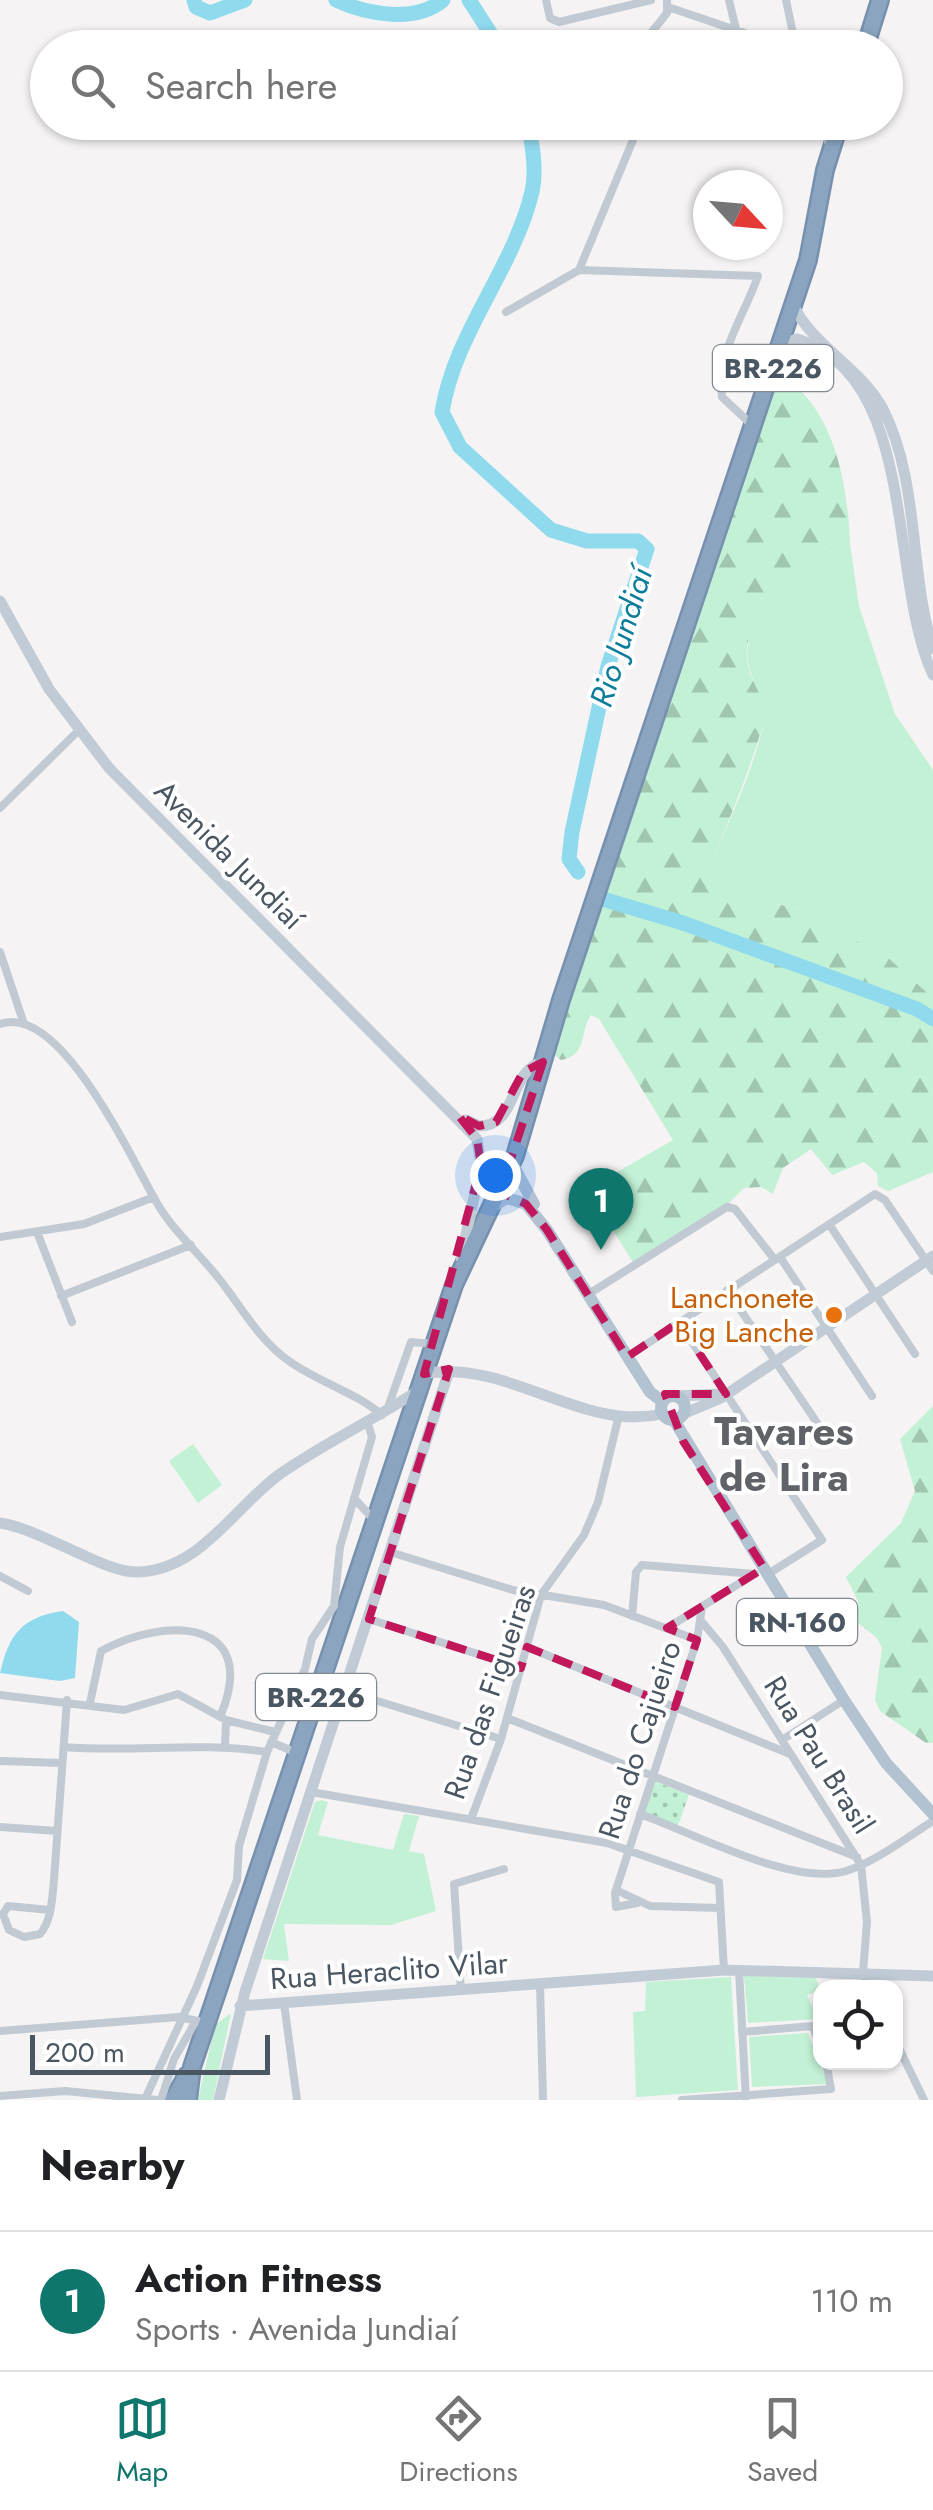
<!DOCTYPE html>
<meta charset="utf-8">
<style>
body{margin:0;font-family:Jost,sans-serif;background:#f6f6f6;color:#202124}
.controls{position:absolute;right:30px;bottom:30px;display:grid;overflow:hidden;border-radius:20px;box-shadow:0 2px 8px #0004}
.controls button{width:90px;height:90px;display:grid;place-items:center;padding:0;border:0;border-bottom:2px solid #e0e0e0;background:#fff;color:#202124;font:50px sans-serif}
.compass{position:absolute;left:693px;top:170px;width:90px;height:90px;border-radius:50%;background:#fff;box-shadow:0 2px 8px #0004;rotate:116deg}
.scale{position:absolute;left:30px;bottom:25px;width:240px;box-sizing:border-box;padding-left:10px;border:5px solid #4a5661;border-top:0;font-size:28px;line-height:35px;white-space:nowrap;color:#4a5661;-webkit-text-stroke:8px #fff;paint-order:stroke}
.you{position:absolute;left:495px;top:1175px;width:35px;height:35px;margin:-25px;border:8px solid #fff;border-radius:50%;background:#1a73e8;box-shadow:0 0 0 15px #1a73e833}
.badge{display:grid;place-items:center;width:65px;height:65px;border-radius:50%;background:#0f766e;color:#fff;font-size:32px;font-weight:700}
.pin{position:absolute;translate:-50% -82px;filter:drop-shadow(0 2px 5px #0008)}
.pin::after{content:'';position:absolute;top:52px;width:35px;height:30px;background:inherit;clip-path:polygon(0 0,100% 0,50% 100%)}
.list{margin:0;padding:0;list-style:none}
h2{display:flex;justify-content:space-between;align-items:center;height:130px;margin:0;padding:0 40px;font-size:42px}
h2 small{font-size:32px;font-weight:400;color:#757577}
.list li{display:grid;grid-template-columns:65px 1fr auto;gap:30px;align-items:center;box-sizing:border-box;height:140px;padding:0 40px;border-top:2px solid #e0e0e0}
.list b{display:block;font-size:38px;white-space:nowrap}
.list p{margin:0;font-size:32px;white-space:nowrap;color:#757577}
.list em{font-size:32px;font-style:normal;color:#757577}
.icon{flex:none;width:55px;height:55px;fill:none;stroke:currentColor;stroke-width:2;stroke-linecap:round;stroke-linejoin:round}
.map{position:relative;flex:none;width:933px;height:2100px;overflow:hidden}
.search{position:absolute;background:#fff;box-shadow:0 2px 8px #0004;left:30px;right:30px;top:30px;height:110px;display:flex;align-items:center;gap:25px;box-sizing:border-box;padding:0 35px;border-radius:55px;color:#757577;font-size:38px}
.sheet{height:270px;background:#fff}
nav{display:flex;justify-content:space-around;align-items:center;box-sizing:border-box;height:140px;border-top:2px solid #e0e0e0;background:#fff;font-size:28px;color:#757577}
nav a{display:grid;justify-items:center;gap:5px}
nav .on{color:#0f766e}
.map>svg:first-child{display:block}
.green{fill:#c3f1d5}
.forest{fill:url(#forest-firs)}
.park{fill:url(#park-dots)}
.water{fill:#90daee}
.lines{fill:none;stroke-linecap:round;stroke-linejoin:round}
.river{stroke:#90daee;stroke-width:15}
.highway-casing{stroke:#7690ad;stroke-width:20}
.street{stroke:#c1cad2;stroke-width:8}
.secondary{stroke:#c1cbd6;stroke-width:11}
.primary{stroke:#b3c2d1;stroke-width:12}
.highway{stroke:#8ba5c1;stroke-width:15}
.marked{fill:none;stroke:#c2185b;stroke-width:8;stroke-dasharray:20 12;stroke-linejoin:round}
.food-dot{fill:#e8710a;stroke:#fff;stroke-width:4}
.labels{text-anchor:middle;stroke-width:8;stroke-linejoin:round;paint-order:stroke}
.shield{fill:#fff;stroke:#808990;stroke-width:2.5}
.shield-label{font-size:28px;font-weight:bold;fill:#4a5661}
.street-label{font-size:30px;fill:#4a5661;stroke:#fff}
.food-label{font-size:30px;fill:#c56008;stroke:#fff;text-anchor:end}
.water-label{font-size:32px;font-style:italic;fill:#0c7c9b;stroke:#fff}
.district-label{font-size:40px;font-weight:bold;fill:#5f6368;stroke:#fff}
</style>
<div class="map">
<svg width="933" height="2100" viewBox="0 0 933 2100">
<defs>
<pattern id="forest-firs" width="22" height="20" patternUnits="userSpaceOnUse" patternTransform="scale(2.5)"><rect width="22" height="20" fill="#c3f1d5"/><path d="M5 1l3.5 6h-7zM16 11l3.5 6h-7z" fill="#a0c6b0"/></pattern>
<pattern id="park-dots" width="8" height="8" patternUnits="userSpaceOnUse" patternTransform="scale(2.5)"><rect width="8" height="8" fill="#c3f1d5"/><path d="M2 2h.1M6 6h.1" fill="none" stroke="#a0c6b0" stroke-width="1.8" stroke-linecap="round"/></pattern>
</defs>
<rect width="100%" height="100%" fill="#f5f3f3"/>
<path class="green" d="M840,542l10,2 9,62 36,108 38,56v228l-48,-43 -72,-35 -12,-11 -47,-9 -37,-32 -4,-10c18,-41 39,-85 49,-129 4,-19 -7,-42 -12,-59 -16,-51 45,-117 90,-128z
M193,1444l29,41 -24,18 -29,-42z
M321,1800l7,2 -10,33 75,15 11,-36 15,2 -10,35 15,3 12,57 -45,14 -107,-1 5,37 -26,-2 52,-157z
M744,1976l72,2 4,12 -13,5 11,24 -70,4z
M731,1977l7,113 -102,7 -3,-85 12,-1 1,-29z
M231,2013l-18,87h-15l17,-75z
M808,2033l20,51 -76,3 -3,-50z"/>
<path class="forest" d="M767,370c66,23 81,113 83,174 -23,-4 -37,10 -53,25 -26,24 -59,60 -48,100 6,22 21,33 13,59 -13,44 -31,88 -49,130l4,10 37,32 47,9 12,11 72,35 48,43v174l-45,19 -10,-5 -1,-13 -13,-11 -32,13 -21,-26 -28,19 -10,26 -12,-7 -17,1 -23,23 -87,53 -25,-40 25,-15 -5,-9 -23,10 -8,-27 75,-43 -74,-121 -8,-4c-12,18 -3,40 -30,45l-13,-10z
M933,1406v337h-7l-46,-32 -5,-11 7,-52 -5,-10 -20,-16 1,-21 -12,-24 55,-54 14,-32 -15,-52z"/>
<path class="park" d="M653,1781l36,13 -11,32 -33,-13z"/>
<path class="water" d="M63,1611l16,11 -4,56 -15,3 -60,-8c9,-39 22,-56 63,-62z"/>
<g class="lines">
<path class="river" d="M194,0l2,7 14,6 35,-13
M336,0c32,15 80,23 107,0
M469,0l31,48
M528,122c4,22 9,48 4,70 -19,78 -77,140 -90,220l18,35 91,83 36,11h51l9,8 -39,117 -36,166 -3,27 9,13
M606,900l77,23 234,86 16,10"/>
<defs>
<path id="highway" d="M865,48l15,-48
M173,2100l14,-25
M188,2100l4,-33 262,-782 61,-129 46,-156 247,-740 17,-90 15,-48"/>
</defs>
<use href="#highway" class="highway-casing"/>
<path class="street" d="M546,0l4,18 9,4 92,-22
M729,0l7,29
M786,0l10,48
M668,7l121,41
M639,48l28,-35v-13
M820,122l10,24
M579,270l179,6c-15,43 -41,74 -36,121l31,29
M506,312l73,-42 59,-142
M0,808l78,-77
M0,952l23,69
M0,1024c61,-22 132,137 157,179 16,28 43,51 63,77 22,28 40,61 69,81 29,21 66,31 93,54
M829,1224l86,130
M37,1232l35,90
M0,1237l84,-13 70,-27
M780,1257l92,139
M727,1290l99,146
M587,1295l140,-88 8,2 40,51
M61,1296l130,-51
M679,1322l143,218 -54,34
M627,1357l248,-163 10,6 48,71
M387,1410l24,-68 23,2
M354,1498l20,22
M390,1552l123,38 91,15 93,35
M0,1576l28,15
M632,1616l4,-44 6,-7 113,9
M369,1619l152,49
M702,1622l21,25 138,218 6,57 -4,50 7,16
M667,1628l86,-53
M527,1647l263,107
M345,1691l156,48
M0,1695l124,15 54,-16 48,26 49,12
M90,1703l11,-52c64,-35 161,-33 119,66
M507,1718l350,139
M782,1740l62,-40
M271,1742l26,11
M225,1746l1,-26
M64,1747c68,6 135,-6 203,5
M0,1761l62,2
M311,1792l296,51 112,39 5,88
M640,1814c53,19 154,73 206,57 31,-10 60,-33 87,-50
M471,1819l30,-80 40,-144 43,-60 14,-33 21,-87
M0,1827l57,4
M616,1890l34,16 70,2
M637,1903l-21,4 -1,-14 82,-253 5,-33
M50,1910l-42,-4 -5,8 6,16 15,7 16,-3c12,-14 12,-36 14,-54l13,-180
M739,1970l7,130
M540,1985l3,115
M461,1991l-7,-107 50,-15
M284,2003l13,97
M0,2031l179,-14 28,6
M742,2032l71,-6 7,21
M896,2042l28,58
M0,2096l65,-5 93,9
M146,2097l51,-111 40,-106 2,-34 28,-94 38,-83 7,-30 22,-33 6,-59 32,-110 -4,-13
M161,2100l13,-41 22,-38
M682,2100l149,-11 -5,-27"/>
<path class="secondary" d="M793,305c20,41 67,62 90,104 37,73 26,163 50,240
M780,345l17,-6c122,37 91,241 136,336
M0,601l49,88 60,79 368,371 4,26 -20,93
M466,1120l13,6c40,0 29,-56 64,-64
M424,1374c83,-16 157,58 238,40
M674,1396l52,-2
M683,1414l38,-16 212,-142
M0,1523c44,7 104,50 137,49 63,-1 98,-66 143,-98 44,-31 94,-54 139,-84
M240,2006l484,-36 209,6
M219,2100l26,-108 204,-621"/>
<path class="primary" d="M512,1163l22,41
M493,1206l14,-8 19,6 21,26 103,162 13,10
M661 1408a12 12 0 1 1 24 0a12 12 0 1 1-24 0Z
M674,1420l170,280 42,63 47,51"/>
<use href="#highway" class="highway"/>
</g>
<path class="marked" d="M543,1062l-43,130 26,12 21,26 80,127 52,-35 47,72h-61l18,47 81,127 -97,60 30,12 -22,67 -148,-60 -6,21 -152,-49 80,-250 -25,5 57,-209 -4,-26 -19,-24 21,11 17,-4 27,-50z"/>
<circle class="food-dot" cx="834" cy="1315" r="10"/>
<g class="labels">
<g class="shield">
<rect x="713" y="345" width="120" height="46" rx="8"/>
<rect x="737" y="1599" width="120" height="46" rx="8"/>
<rect x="256" y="1674" width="120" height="46" rx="8"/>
</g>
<g class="shield-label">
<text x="773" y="378">BR-226</text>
<text x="797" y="1632">RN-160</text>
<text x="316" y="1707">BR-226</text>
</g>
<g class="street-label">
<text transform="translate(229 855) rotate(45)" y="10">Avenida Jundiaí</text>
<text transform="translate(490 1692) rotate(-71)" y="10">Rua das Figueiras</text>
<text transform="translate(640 1740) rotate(-72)" y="10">Rua do Cajueiro</text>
<text transform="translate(819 1755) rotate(58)" y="10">Rua Pau Brasil</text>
<text transform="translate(389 1971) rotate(-4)" y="10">Rua Heraclito Vilar</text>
</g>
<g class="food-label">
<text x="814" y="1308">Lanchonete<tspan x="814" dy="34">Big Lanche</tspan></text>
</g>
<g class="water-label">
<text transform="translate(621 637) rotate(-73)" y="11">Rio Jundiaí</text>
</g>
<g class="district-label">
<text x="784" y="1445">Tavares<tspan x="784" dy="46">de Lira</tspan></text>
</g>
</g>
</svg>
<div class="controls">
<button><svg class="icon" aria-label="locate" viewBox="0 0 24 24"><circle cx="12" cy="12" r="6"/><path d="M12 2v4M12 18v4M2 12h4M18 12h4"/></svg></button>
</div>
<svg class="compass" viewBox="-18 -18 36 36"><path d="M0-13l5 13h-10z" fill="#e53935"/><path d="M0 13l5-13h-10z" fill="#757577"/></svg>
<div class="scale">200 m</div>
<div class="you"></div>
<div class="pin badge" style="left:601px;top:1250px">1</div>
<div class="search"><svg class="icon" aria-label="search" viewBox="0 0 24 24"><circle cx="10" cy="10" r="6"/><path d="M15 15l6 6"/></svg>Search here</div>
</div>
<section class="sheet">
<h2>Nearby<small></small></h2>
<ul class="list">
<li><span class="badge">1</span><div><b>Action Fitness</b><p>Sports · Avenida Jundiaí</p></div><em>110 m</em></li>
</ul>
</section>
<nav>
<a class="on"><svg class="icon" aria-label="map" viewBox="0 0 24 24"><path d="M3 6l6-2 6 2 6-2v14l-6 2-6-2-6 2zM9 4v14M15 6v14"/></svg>Map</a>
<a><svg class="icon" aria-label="directions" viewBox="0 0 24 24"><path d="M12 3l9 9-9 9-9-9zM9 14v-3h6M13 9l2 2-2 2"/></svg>Directions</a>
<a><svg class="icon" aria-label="saved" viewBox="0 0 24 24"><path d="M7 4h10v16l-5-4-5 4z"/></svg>Saved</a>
</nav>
